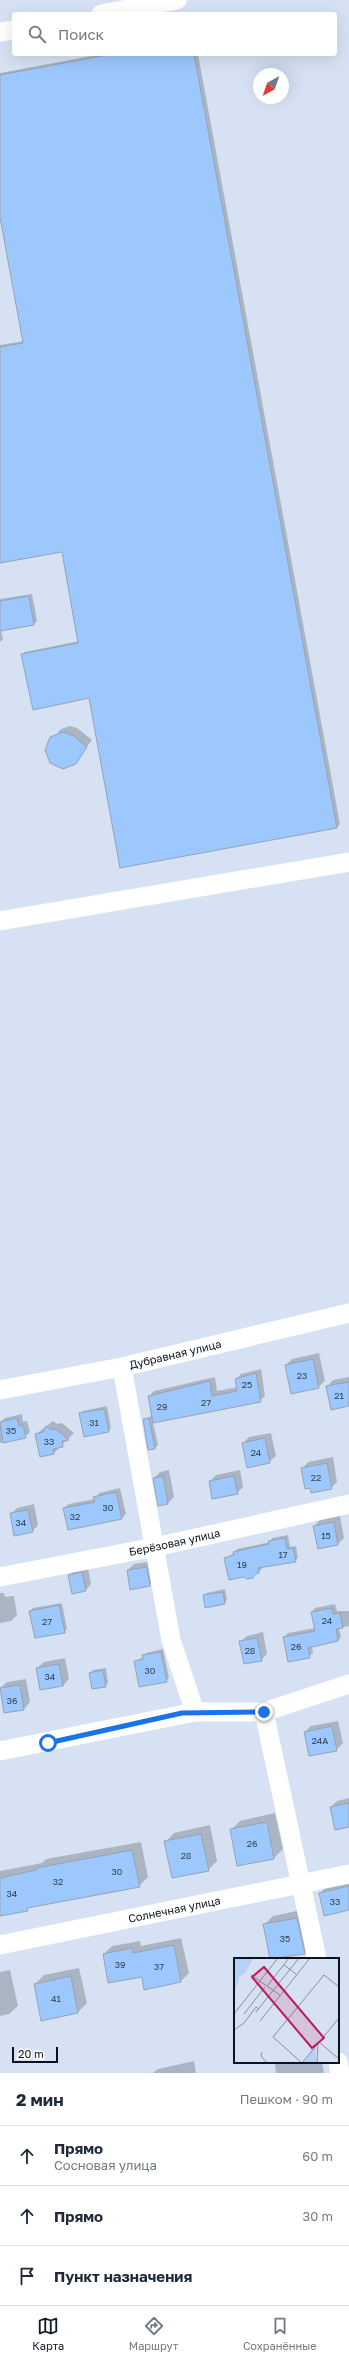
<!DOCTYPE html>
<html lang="ru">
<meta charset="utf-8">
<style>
body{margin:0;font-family:"Golos Text",sans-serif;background:#f2f2f3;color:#1f2937}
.compass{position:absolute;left:253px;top:68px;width:36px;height:36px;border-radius:50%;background:#fff;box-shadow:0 4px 16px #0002;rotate:220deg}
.scale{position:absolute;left:12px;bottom:10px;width:46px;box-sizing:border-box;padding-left:4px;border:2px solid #0f1319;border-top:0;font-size:11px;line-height:14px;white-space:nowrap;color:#0f1319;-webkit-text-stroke:3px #fff;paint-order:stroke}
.stop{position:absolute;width:12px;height:12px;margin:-9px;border:3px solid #1a73e8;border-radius:50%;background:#fff}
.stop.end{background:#1a73e8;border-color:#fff;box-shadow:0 1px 4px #0008}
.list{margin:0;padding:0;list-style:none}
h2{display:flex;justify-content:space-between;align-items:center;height:52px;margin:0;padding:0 16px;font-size:17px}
h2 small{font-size:13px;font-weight:400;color:#747a83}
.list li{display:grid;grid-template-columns:26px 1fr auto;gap:12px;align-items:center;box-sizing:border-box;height:60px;padding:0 16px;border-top:1px solid #e0e1e3}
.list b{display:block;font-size:15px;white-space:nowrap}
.list p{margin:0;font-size:13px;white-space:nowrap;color:#747a83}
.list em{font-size:13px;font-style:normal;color:#747a83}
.icon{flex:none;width:22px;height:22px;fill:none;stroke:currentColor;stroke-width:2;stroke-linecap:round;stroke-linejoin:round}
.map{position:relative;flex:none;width:349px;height:2073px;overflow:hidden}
.search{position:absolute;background:#fff;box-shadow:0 4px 16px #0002;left:12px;right:12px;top:12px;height:44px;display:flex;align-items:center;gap:10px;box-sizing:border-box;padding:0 14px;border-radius:4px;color:#747a83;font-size:15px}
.sheet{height:232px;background:#fff}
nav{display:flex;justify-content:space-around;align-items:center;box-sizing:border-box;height:56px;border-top:1px solid #e0e1e3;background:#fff;font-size:11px;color:#747a83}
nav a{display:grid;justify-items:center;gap:2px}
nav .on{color:#111827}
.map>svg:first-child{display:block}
.shadow{fill:#0003}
.building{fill:#9cc8fe;stroke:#97a3b2}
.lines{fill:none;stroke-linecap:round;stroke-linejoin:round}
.minor{stroke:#fff;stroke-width:19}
.route{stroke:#1a73e8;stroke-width:5}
.labels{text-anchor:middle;stroke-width:3;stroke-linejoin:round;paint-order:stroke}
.number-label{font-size:9px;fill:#324052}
.street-label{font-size:11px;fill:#0f1319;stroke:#fff}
.inset-road{fill:none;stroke:#868f9c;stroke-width:1}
.view{fill:#c2185b;fill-opacity:0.15;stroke:#c2185b;stroke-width:2}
.inset-edge{fill:none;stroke:#0f1319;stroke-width:2}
</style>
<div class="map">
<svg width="349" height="2073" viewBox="0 0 349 2073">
<rect width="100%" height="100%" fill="#d6e2f3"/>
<path class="shadow" d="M102,54h96l142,770 -3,3 -248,-130 -67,-42 3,-3 54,-11 -17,-91 -62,12v-217l24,-4 -24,-129v-139z
M32,594l5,27 -3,3 -33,6 2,9 -3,3v-43z
M70,726l7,2 15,12 -19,25 -14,2 -10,-7 -3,-13 15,-18z
M319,1353l6,28 -7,6 -32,-22 6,-6z
M261,1369l4,27 -5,5 -107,21 5,23 -3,3 -11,-28 9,-5 -4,-19 5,-5 61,-14 2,14 21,-4 -2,-8 5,-5z
M349,1377v28l-22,-18 6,-7z
M107,1406l4,22 -3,3 -28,-17 3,-3z
M22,1414l1,8 4,-1 3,11 -5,5 -25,6v-21l5,-4z
M53,1421l4,3 5,-1 12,10 -20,20 -18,-19z
M271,1433l5,23 -7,6 -26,-19 6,-6z
M333,1457l4,25 -6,6 -29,-19 6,-7z
M169,1470l5,27 -6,6 -14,-25 6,-6z
M240,1470l3,17 -6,6 -27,-12 6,-6z
M120,1488l6,26 -5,5 -57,-11 5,-4 26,-5 4,-6z
M34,1504l4,21 -6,7 -21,-18 6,-6z
M340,1516l4,22 -6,6 -19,4 -5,-22 6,-6z
M288,1535l2,12 6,-1 2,12 -3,3 -34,6 1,2 -10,8 -27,-19 10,-5 2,-4 33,-7 2,-4z
M153,1561l3,18 -6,6 -22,-15 6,-6z
M88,1567l3,17 -6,7 -16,-16 7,-6z
M225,1589l2,11 -3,3 -20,-7 3,-3z
M0,1593h4l1,4 9,-1 3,19 -6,6 -11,2z
M62,1603l5,26 -3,3 -34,-21 3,-3z
M335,1604l2,7h12v15l-10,2 2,9 -3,4 -26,5 1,7 -4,4 -25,-20 4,-4 27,-5 -3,-16 3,-4z
M263,1632l4,22 -6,6 -21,-18 7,-6z
M163,1649l6,29 -3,3 -31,-20 9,-4 2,-4z
M65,1658l4,21 -6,7 -26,-18 7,-6z
M106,1668l2,15 -3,3 -15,-13 3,-3z
M26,1679l4,23 -6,7 -24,-21 7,-6z
M338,1721l5,22 -7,7 -31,-18 6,-6z
M349,1798v28l-18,-19 6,-6z
M275,1813l8,36 -9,9 -43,-28 9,-9z
M210,1825l7,36 -9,9 -43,-28 9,-9z
M141,1842l7,35 -9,9 -109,20 -3,4 -27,5v-44l42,-8 4,-4z
M349,1882v27l-29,-16 6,-6z
M306,1909l7,35 -9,9 -33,6 -7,-34 9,-9z
M181,1938l8,35 -8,8 -38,-6 -39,-21 8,-8 28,-5 1,5z
M79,1968l8,35 -9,9 -43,-28 9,-9z
M10,1970l8,36 -9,8 -9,2v-44z
M194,2061l2,12h-43l5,-4z
M277,2062h45l2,11h-48l-1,-9z"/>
<path class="building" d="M112,54h82l143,774 -217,40 -31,-170 -56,12 -12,-56 57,-11 -16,-91 -62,11v-216l23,-4 -23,-126v-142z
M29,596l5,29 -34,6v-30z
M63,732l11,4 13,11 -11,17 -13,5 -13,-6 -5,-13 5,-13z
M313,1359l6,29 -28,6 -6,-29z
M256,1373l5,29 -108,21 -5,-27 62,-15 2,15 25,-5 -2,-12z
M349,1382v24l-18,4 -5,-24z
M104,1409l5,23 -25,5 -5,-24z
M17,1418l2,8 4,-1 3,13 -23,5 -3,-21z
M149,1418l6,31 -7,1 -5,-31z
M46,1426l5,4 5,-1 13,11 -7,1 1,6 -10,2 1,5 -14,3 -5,-23 8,-2z
M265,1438l5,25 -23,5 -5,-25z
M327,1463l5,26 -21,4 -1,-5 -5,1 -4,-21z
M163,1476l5,28 -10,2 -5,-28z
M234,1476l4,18 -26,5 -3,-18z
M116,1492l6,27 -54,11 -5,-22 32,-6 -2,-5z
M28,1510l5,22 -19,4 -4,-23z
M334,1522l4,23 -20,4 -5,-23z
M285,1538l2,11 6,-1 3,14 -38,6 1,5 -4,1 -2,4 -6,1 -4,-2 -14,3 -5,-22 10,-3 -1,-3 36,-8 -1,-3z
M147,1567l3,19 -20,4 -3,-20z
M82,1572l4,19 -14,3 -4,-19z
M223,1592l2,12 -20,4 -2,-13z
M59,1605l6,28 -30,5 -6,-27z
M331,1608l2,6 7,-1 3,15 -7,1 2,12 -30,7 2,10 -22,4 -5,-25 32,-6 -4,-19z
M257,1638l5,23 -18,3 -5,-23z
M161,1652l6,30 -28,5 -5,-26 9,-2 -1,-4z
M59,1664l4,22 -23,4 -4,-22z
M103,1670l3,17 -14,2 -3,-16z
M20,1685l4,25 -20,3 -4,-25z
M332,1726l5,25 -28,5 -5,-24z
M349,1803v24l-14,3 -5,-23z
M267,1822l7,37 -37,7 -7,-37z
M201,1834l8,37 -37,7 -8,-37z
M132,1850l8,37 -113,21 1,3 -28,5v-38l36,-8v-2z
M349,1886v24l-25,6 -5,-23z
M297,1918l8,36 -35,5 -7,-35z
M174,1945l7,37 -37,8 -2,-13 -34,6 -5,-29 29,-6 1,5z
M71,1976l7,37 -37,8 -7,-37z"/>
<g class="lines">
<g class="minor">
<path d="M101,14l76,-14"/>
<path d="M0,32l14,-2"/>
<path d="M0,921l349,-59"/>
<path d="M122,1367l49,273 24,72h69l53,247"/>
<path id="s1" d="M0,1390l122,-23 227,-54"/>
<path id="s2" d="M0,1577l155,-30 194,-43"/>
<path d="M264,1712l85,-28"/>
<path d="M0,1751l195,-39"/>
<path id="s3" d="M0,1945l349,-71"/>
<path d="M338,2062l2,11"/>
</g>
</g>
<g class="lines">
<path class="route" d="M48,1743l134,-30 82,-1"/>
</g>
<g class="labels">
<g class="number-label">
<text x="302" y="1379">23</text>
<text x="247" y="1388">25</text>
<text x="339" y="1399">21</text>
<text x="206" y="1406">27</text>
<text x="162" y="1410">29</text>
<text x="94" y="1426">31</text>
<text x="11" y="1434">35</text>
<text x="49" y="1445">33</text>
<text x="256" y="1456">24</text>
<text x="316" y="1481">22</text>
<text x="108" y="1511">30</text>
<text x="75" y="1520">32</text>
<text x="21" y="1526">34</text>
<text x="326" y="1539">15</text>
<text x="283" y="1558">17</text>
<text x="242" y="1568">19</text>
<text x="327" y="1624">24</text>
<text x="47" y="1625">27</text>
<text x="296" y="1650">26</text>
<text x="250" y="1654">28</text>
<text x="150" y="1674">30</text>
<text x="50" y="1680">34</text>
<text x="12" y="1704">36</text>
<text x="320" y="1744">24А</text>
<text x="252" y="1847">26</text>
<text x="186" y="1859">28</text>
<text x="117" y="1875">30</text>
<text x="58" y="1885">32</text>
<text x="12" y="1897">34</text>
<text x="335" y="1905">33</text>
<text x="285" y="1942">35</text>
<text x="120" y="1968">39</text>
<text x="159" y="1970">37</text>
<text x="56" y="2002">41</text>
</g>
<g class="street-label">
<text dy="4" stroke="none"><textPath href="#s1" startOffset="179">Дубравная улица</textPath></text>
<text dy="4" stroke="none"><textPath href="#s2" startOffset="178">Берёзовая улица</textPath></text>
<text dy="4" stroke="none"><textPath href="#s3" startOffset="178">Солнечная улица</textPath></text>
</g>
</g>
<g transform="translate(234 1958)">
<rect width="105" height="105" fill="#d6e2f3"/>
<path d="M0,0h20l-9,15 -5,3 -5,15zM82,88v17h-13z" fill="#b5d2f6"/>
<path class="inset-road" d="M50,7l12,9M17,17l29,20M34,27l21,-27M22,54l43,-54M0,56l44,-56M10,56l21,-27M26,63l50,-63M0,72l10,-7 12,-16 3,2M85,84l20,17M28,94l-1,4 6,7M68,105l-29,-26 51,-62 15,12M68,105l37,-45M83,105l1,-19"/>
<path class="view" d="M30,9l60,71 -12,10 -60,-71z"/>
<rect width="105" height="105" class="inset-edge"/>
</g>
</svg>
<svg class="compass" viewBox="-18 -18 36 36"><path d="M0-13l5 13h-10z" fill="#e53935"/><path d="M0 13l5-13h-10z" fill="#747a83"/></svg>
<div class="scale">20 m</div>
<div class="stop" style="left:48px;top:1743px"></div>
<div class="stop end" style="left:264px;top:1712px"></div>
<div class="search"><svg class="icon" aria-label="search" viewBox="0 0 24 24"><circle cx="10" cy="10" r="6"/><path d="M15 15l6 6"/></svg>Поиск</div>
</div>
<section class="sheet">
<h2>2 мин<small>Пешком · 90 m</small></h2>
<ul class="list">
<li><svg class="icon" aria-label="ahead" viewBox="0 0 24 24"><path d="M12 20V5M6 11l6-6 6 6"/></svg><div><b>Прямо</b><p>Сосновая улица</p></div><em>60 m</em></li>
<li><svg class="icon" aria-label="ahead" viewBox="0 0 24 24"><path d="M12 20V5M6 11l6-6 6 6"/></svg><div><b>Прямо</b></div><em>30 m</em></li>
<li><svg class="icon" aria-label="arrive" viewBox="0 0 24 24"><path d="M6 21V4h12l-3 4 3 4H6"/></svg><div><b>Пункт назначения</b></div></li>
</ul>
</section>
<nav>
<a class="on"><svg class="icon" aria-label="map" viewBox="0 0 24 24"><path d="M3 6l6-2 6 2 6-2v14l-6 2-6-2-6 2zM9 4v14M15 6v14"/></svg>Карта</a>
<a><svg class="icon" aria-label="directions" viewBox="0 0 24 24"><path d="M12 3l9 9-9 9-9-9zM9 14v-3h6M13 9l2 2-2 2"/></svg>Маршрут</a>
<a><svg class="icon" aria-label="saved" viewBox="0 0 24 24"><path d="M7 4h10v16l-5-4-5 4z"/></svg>Сохранённые</a>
</nav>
